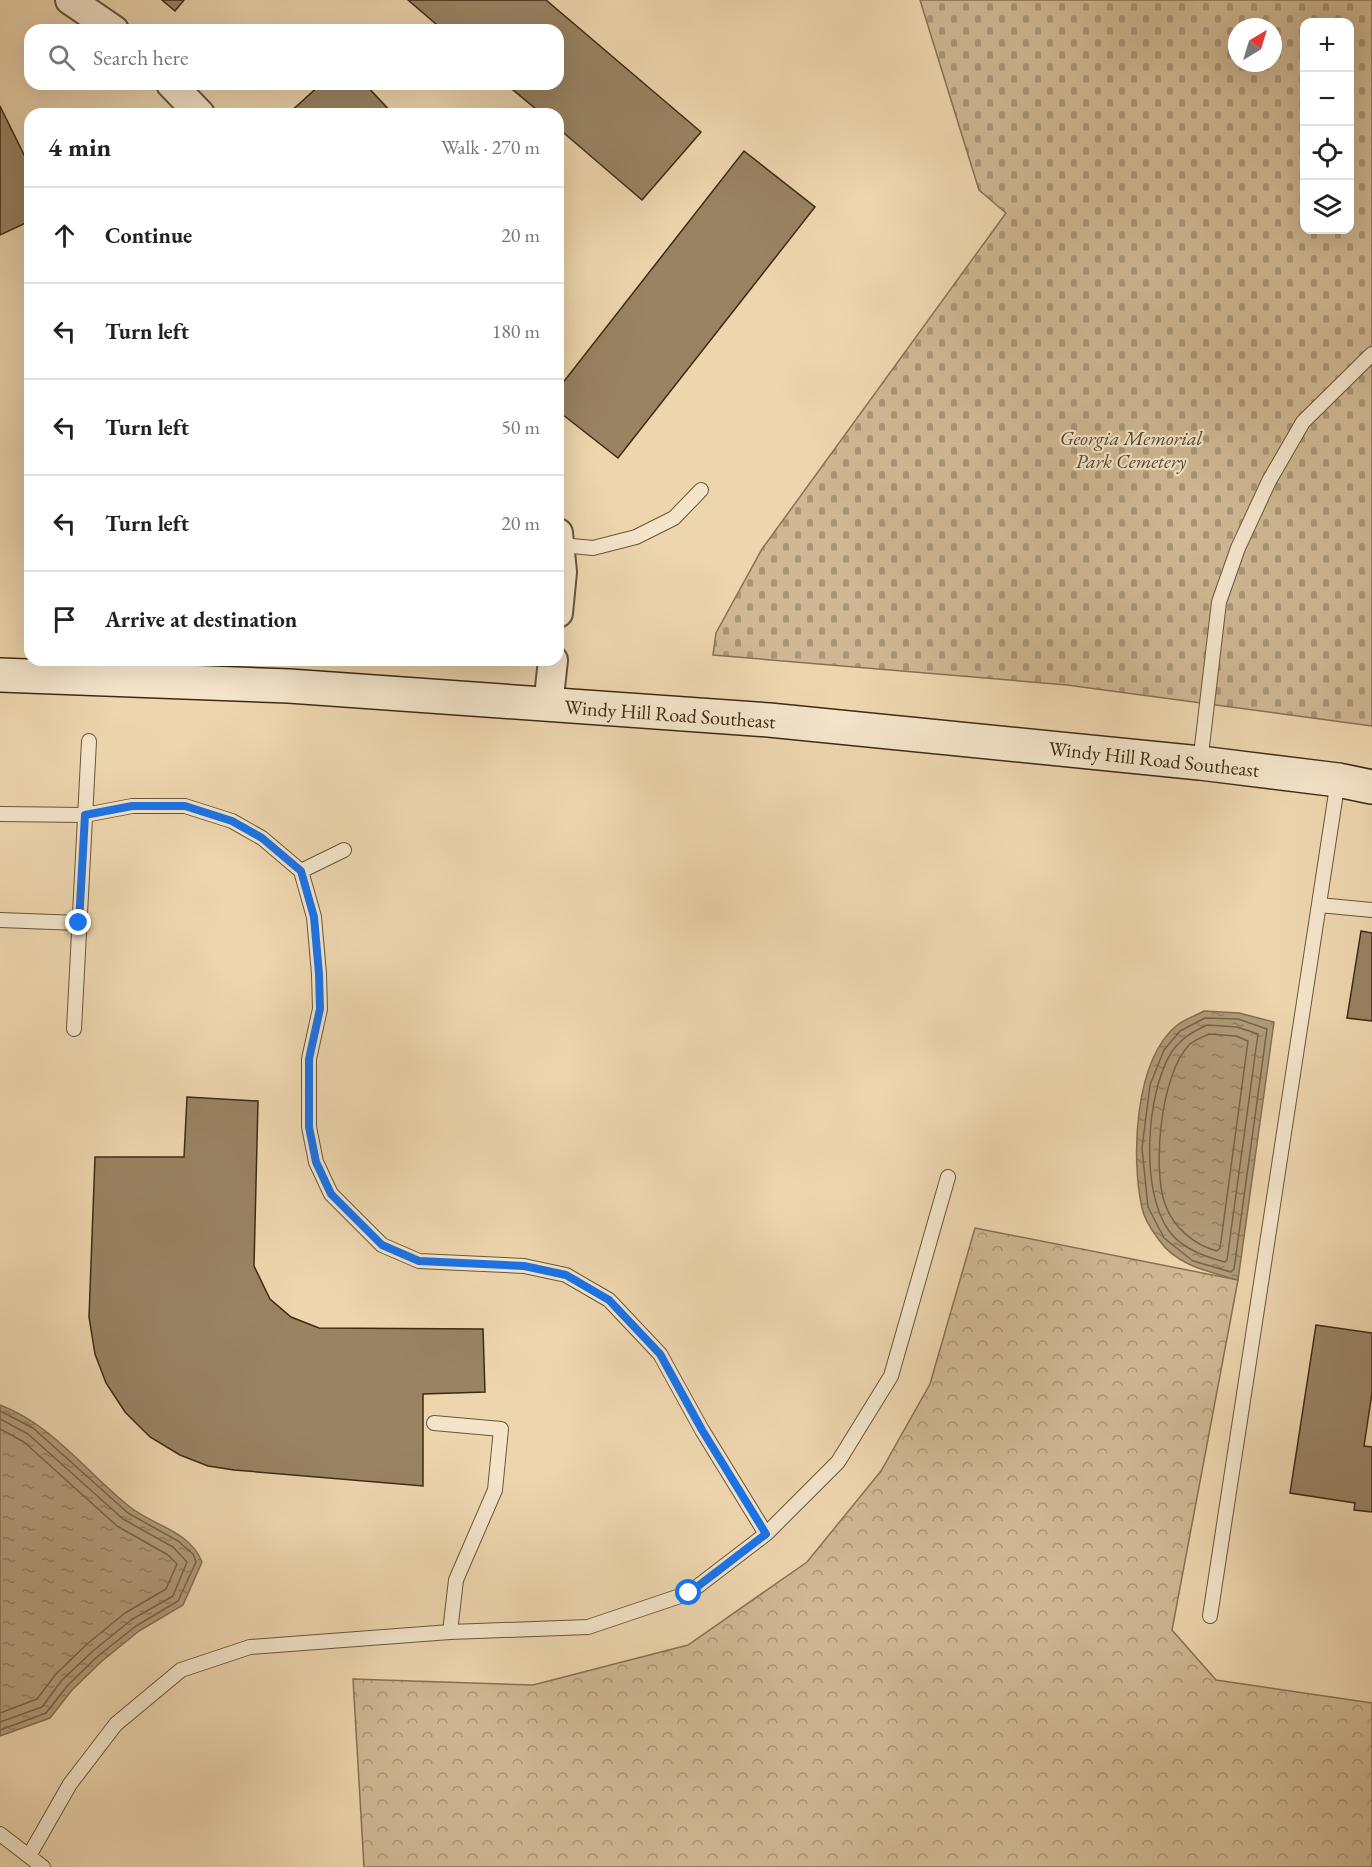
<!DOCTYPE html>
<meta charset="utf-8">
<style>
body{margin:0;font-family:"EB Garamond",serif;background:#f2f2f2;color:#222}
.controls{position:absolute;right:18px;top:18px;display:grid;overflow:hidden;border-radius:12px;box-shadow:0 6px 24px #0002}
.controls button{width:54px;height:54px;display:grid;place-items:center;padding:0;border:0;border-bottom:2px solid #e0e0e0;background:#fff;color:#222;font:30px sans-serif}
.compass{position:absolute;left:1228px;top:18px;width:54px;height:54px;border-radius:50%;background:#fff;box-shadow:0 6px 24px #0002;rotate:38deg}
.stop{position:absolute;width:18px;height:18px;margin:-14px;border:4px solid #1a73e8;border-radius:50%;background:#fff}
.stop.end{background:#1a73e8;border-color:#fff;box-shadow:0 2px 6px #0008}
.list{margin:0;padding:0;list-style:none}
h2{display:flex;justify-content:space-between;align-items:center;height:78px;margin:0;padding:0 24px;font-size:26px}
h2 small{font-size:20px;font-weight:400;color:#767676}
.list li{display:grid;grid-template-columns:39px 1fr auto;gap:18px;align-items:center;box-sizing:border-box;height:96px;padding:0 24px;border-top:2px solid #e0e0e0}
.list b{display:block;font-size:22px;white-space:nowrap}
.list em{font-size:20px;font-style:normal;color:#767676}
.icon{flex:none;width:33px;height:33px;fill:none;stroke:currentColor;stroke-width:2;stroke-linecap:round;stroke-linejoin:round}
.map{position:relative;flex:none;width:1372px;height:1867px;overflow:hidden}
.search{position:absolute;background:#fff;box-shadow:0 6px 24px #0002;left:24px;top:24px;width:540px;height:66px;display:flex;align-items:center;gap:15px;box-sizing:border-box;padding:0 21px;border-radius:18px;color:#767676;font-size:22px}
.panel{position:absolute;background:#fff;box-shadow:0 6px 24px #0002;left:24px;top:108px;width:540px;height:558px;border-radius:18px}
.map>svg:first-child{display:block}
.forest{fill:url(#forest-crowns);stroke:#867252;stroke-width:1.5}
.cemetery{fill:url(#cemetery-stones);stroke:#867252;stroke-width:1.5;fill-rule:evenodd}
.water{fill:url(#water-ripples);stroke:#836e50;stroke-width:1.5}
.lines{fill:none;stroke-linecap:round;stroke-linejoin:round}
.shore{stroke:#776346;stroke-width:1.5}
.building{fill:#998363;stroke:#3d2b12;stroke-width:1.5}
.service-casing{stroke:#695639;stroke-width:16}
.minor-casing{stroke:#695639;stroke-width:32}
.secondary-casing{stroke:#3d2b12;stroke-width:36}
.service{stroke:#f3e4ca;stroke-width:14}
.minor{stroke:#f3e4ca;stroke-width:28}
.secondary{stroke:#f3e4ca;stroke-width:33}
.route{stroke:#1a73e8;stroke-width:8}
.labels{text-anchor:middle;stroke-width:4.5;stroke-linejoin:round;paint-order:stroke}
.park-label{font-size:20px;font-style:italic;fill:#5a472c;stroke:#f3e4ca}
.street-label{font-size:20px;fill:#3d2b12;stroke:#f3e4ca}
</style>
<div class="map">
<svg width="1372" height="1867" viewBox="0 0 1372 1867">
<defs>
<pattern id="forest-crowns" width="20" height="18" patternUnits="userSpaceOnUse" patternTransform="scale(1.5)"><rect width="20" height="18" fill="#cfb893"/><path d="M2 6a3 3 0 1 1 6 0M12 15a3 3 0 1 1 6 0" fill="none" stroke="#a99677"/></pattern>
<pattern id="cemetery-stones" width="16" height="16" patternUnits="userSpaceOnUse" patternTransform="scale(1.5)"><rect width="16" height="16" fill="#cfb893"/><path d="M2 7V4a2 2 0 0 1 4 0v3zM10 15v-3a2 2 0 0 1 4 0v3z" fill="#a99677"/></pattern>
<pattern id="water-ripples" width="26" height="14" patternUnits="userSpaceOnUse" patternTransform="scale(1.5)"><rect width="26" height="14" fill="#b19b79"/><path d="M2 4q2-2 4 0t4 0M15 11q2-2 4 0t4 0" fill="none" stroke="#917f62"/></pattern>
</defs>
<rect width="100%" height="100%" fill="#edd5ae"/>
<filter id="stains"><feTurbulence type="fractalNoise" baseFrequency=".00333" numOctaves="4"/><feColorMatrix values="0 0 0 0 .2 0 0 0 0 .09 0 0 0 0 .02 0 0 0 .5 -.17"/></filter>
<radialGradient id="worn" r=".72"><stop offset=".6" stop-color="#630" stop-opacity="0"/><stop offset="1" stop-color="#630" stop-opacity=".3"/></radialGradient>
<path class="forest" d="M975,1228l263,52 -66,350 44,50 156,23v164h-1008l-11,-188 180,6 155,-40 119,-83 74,-91 49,-87z"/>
<path class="cemetery" d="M920,0h452v726l-305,-41 -354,-30 3,-22 46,-84 244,-336 -27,-23zM1304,22h46v208h-46zM1237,27h36v36h-36z"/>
<path class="water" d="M1204,1011l35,2 35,9 -36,258c-28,-8 -61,-14 -79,-40 -6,-8 -15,-22 -17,-32 -11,-50 -8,-146 34,-182 7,-6 19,-10 28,-15z
M0,1405c53,20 87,68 130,102 24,19 60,24 72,55l-19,43 -44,26 -37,30 -30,29 -22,28 -50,18z"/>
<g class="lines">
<path class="shore" d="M1205,1018l33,1 29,10 -33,240 -3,3 -38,-11 -29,-23 -16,-31 -6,-59 8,-63 14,-35 16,-19z
M1207,1025l30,2 21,7 -31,226 -2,2c-20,-5 -43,-13 -56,-31 -29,-40 -23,-137 2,-178 9,-14 21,-21 36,-28z
M1209,1034l27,2 12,5 -28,207 -3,3c-23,-6 -44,-24 -52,-47 -13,-37 -4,-130 24,-159 5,-5 14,-8 20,-11z
M0,1411l33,17 95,85 50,28 15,13 3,8 -18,39 -42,25 -38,30 -30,29 -22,28 -46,17
M0,1419l28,15 95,85 50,28 14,15 -14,34 -42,24 -38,31 -31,29 -20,27 -42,15
M0,1429l24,13 93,84 51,29 9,9 -11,25 -41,24 -38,31 -31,30 -19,25 -37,14"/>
</g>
<path class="building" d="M162,0h22l-9,11z
M408,0h138l155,132 -59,68 -84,-72v-14h-16l-36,-30h52v-54h-115z
M321,84h44l28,30h-105z
M0,106l30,61v54l-30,14z
M744,151l71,56 -197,251 -60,-47v-22z
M1361,931l11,2v88l-25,-3z
M187,1097l71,4 -4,165 16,33 21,18 28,11 164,1 2,63 -62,2v92l-189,-16 -26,-4 -28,-11 -30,-18 -25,-25 -19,-29 -11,-29 -6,-37 6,-160h89z
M1316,1325l56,8v60l-8,53 8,1v65l-18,-2 1,-7 -65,-10z"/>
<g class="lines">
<defs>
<path id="service" d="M561,545l32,3 43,-11 38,-19 27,-28
M1200,763l19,-161 19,-54 31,-67 34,-59 69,-68
M0,814l85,1 47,-9h53l47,15 30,17 39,33 13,46 5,57 1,35 -11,50v68l7,35 15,32 51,51 37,16 105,5 42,9 43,25 51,54 42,76 64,104
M301,871l43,-21
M1319,905l53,5
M0,920l79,3
M74,1029l15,-288
M434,1423l67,6 -6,61 -39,90 -6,52
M1210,1616l128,-836
M0,1834l43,33
M30,1854l40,-70 46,-60 65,-54 69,-23 200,-15 138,-5 101,-34 77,-59 72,-72 53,-86 57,-199"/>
<path id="minor" d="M70,0l44,30
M171,84l29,30
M558,533l4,39 -4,41
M548,706l5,-46"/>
<path id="secondary" d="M0,675l289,11 480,34 431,43 138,17 34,7"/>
</defs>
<use href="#service" class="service-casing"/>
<use href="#minor" class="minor-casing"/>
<use href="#secondary" class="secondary-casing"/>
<use href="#service" class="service"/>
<use href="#minor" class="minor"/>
<use href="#secondary" class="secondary"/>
</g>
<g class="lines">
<path class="route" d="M79,923l6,-108 47,-9h53l47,15 30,17 39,33 13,46 5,57 1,35 -11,50v68l7,35 15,32 51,51 37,16 105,5 42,9 43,25 51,54 42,76 64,104 -77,59"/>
</g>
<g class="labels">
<g class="park-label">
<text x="1131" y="445">Georgia Memorial<tspan x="1131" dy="23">Park Cemetery</tspan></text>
</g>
<g class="street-label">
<text transform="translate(670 714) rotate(4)" y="7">Windy Hill Road Southeast</text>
<text transform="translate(1154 759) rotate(6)" y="7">Windy Hill Road Southeast</text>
</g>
</g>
<rect width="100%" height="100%" filter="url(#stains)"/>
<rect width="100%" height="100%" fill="url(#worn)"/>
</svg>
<div class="controls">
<button>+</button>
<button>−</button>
<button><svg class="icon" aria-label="locate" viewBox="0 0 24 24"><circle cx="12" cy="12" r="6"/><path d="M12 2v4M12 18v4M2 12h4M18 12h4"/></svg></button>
<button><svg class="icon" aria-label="layers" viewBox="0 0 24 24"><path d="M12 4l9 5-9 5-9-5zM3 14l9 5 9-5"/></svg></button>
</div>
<svg class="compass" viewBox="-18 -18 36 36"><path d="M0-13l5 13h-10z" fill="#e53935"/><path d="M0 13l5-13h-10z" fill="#767676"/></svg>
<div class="stop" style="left:689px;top:1593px"></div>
<div class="stop end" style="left:79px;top:923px"></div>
<div class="search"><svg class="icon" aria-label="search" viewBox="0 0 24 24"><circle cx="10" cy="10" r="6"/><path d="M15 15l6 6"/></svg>Search here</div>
<section class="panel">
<h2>4 min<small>Walk · 270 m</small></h2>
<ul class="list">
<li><svg class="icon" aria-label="ahead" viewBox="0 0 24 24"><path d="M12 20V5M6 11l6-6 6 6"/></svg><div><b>Continue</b></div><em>20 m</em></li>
<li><svg class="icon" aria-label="left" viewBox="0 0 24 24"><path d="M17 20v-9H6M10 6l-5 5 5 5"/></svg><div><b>Turn left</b></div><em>180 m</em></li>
<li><svg class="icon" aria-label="left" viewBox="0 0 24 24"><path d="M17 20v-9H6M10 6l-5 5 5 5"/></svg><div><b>Turn left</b></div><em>50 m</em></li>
<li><svg class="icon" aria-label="left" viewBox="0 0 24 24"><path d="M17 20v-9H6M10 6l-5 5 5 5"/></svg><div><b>Turn left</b></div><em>20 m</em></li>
<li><svg class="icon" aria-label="arrive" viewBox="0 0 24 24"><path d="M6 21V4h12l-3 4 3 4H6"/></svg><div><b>Arrive at destination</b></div></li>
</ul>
</section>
</div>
